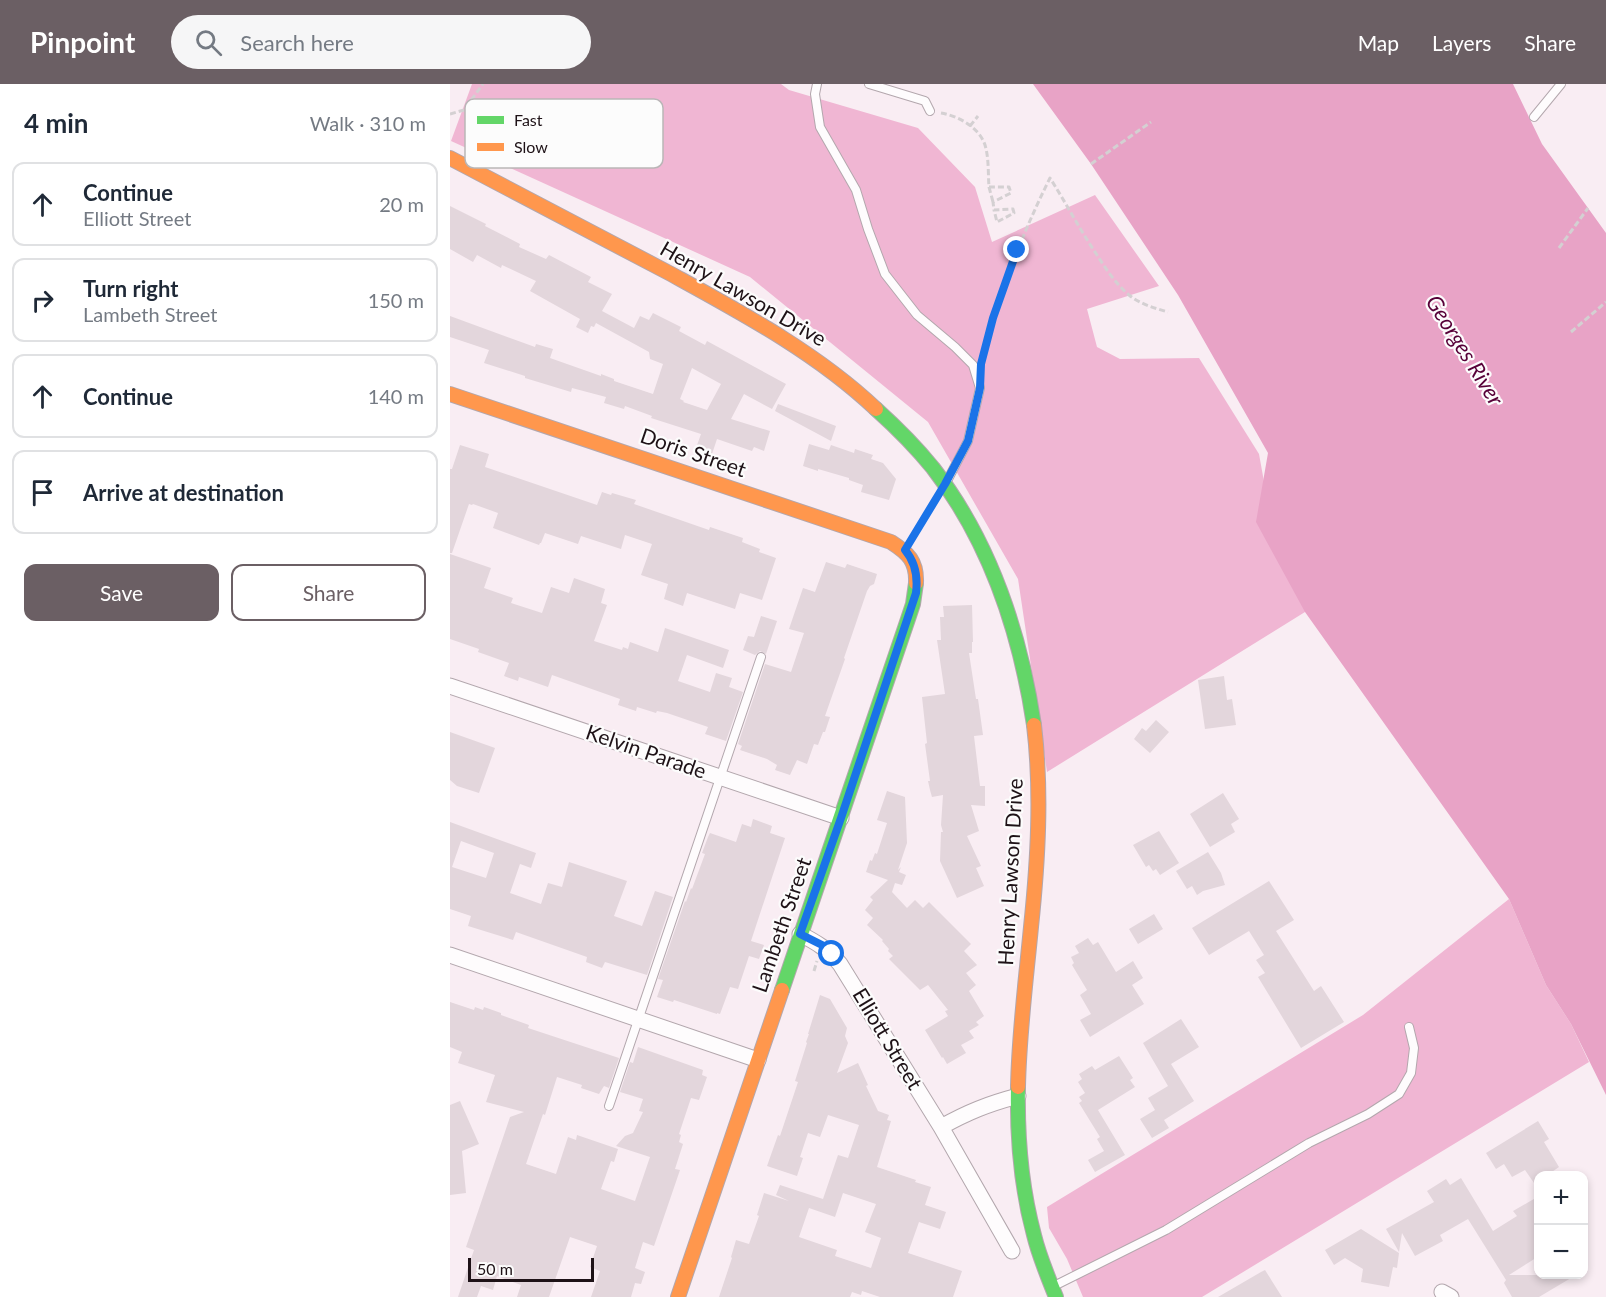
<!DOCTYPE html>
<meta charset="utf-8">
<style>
body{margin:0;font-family:Lato,sans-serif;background:#f6f6f7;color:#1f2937}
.controls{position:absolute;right:18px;bottom:18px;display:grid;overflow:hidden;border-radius:12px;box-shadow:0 3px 9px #0003}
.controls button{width:54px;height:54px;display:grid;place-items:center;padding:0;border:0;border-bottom:2px solid #e0e1e3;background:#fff;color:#1f2937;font:30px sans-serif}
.scale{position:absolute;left:18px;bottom:15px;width:126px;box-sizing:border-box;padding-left:6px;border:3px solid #1e1217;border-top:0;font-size:16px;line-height:21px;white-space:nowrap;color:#1e1217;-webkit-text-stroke:4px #fcfcfc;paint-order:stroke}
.stop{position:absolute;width:18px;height:18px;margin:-14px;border:4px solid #1a73e8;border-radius:50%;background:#fff}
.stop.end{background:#1a73e8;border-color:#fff;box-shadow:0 2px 6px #0008}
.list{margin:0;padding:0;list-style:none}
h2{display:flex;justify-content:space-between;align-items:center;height:78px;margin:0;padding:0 24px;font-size:26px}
h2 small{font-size:20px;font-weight:400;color:#747a83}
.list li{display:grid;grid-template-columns:39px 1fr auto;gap:18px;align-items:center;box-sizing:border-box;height:84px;margin:0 12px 12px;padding:0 12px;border:2px solid #e0e1e3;border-radius:12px}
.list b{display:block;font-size:22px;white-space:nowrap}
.list p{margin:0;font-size:20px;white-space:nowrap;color:#747a83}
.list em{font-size:20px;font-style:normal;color:#747a83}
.actions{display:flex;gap:12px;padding:18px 24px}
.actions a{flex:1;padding:14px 0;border:2px solid #6b5f64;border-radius:12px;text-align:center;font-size:21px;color:#6b5f64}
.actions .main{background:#6b5f64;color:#fff}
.icon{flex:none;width:33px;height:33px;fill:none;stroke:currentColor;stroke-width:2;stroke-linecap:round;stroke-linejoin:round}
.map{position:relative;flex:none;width:1156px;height:1213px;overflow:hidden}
header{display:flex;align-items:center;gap:36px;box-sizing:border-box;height:84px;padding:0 30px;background:#6b5f64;color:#fff}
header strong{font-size:28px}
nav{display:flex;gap:33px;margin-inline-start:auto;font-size:21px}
.search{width:420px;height:54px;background:#f6f6f7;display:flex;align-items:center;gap:15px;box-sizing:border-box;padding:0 21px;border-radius:33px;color:#747a83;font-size:22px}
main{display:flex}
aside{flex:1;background:#fff}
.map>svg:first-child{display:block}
.forest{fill:#f0b6d3}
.water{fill:#e8a3c6}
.building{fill:#e3d6dc;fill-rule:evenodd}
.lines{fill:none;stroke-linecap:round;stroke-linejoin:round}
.lane-casing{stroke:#b3a7ad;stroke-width:10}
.street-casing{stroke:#b3a7ad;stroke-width:17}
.fast-casing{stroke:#b3a7ad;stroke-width:16}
.slow-casing{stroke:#b3a7ad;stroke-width:16}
.path{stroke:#d4d0d2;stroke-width:3;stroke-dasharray:6 3;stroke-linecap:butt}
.lane{stroke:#fefcfd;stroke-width:8}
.street{stroke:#fefcfd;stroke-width:15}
.fast{stroke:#63d668;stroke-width:14}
.slow{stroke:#ff974d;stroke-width:14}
.route{stroke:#1a73e8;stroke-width:8}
.labels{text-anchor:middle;stroke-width:4.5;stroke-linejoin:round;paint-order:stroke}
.street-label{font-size:21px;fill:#1e1217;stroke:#fcfcfc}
.water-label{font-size:22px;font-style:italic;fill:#570038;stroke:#fcfcfc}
.key{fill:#fcfcfc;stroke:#b9b6b7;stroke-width:1.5}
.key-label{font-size:16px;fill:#1e1217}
</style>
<header>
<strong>Pinpoint</strong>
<div class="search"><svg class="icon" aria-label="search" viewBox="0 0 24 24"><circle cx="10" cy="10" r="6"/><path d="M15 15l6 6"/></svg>Search here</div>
<nav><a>Map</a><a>Layers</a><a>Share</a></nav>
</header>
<main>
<aside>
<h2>4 min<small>Walk · 310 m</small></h2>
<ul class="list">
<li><svg class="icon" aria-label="ahead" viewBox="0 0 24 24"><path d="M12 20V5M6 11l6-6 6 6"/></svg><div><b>Continue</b><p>Elliott Street</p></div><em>20 m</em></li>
<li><svg class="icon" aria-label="right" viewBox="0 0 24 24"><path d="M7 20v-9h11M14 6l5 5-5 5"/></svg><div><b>Turn right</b><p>Lambeth Street</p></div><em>150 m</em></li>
<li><svg class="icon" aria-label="ahead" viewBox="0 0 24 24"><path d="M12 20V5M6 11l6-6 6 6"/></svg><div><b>Continue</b></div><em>140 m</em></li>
<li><svg class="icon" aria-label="arrive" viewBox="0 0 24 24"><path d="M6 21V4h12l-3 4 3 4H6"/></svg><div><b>Arrive at destination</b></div></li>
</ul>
<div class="actions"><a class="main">Save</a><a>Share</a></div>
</aside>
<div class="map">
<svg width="1156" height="1213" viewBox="0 0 1156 1213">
<rect width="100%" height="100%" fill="#f9edf3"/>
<path class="forest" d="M22,0h309l8,6 129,38 57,59 17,55 103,-47 64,91 -72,23 10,38 23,12 79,-1 60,96 13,72 35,77 -2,9 -258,160 -29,-193 -90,-157 -178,-145 -299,-136z
M1059,815l37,86 25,39 18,38 -387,235h-119l-16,-38 -18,-31 -2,-21 316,-192z"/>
<path class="water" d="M583,0h480l29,60 64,89v862l-35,-71 -25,-39 -37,-86 -204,-287 -49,-90 12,-69 -90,-158 -87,-131z"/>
<path class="building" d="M0,122l36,18 -1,2 35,18 -1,3 27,12 3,-4 42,22 -3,5 24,12 -10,17 32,17 6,-12 9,4 4,-7 28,14 -2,4 26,14 2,-4 79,43 -14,25 -28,-15 -13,25 39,12 -6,20 -10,-4 -2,4 -35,-12 -5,15 -16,-6 5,-14 -50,-16 1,-2 -27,-10 -1,3 -20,-6 2,-6 -34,-9 -1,4 -46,-14v-2l-41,-13 5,-13 -39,-13v-21l85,31 1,-3 17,5 -3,9 51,18v-2l13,5v2l39,13 10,-30 -13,-5 -1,-7 -53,-29 -2,4 -3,-1 -3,7 -12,-6 4,-8 -50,-28 6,-10 -34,-16 -1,3 -24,-13 -4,7 -23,-13zM242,284l29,16 -14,26 -24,-8 1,-1 -4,-2z
M328,320l58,22 -5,15 -56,-30z
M359,360l20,6 2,-5 23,8 1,-4 18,6 -2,4 12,4 13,16 -7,21 -28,-8 2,-7 -14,-5v-2l-31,-9v2l-15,-5z
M10,361l29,9 -4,13 112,38 5,-13 9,3 1,-2 24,7 -2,4 75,26 1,-3 33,11 -1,4 18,7 -1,3 17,6 -14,42 -22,-7 -5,16 -48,-16 -4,13 -19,-7 4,-15 -27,-9 11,-31 -27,-9 -4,14 -40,-13 -3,8 -33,-11 -4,10h-1l-1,2 -46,-17 5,-15 -25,-9 -1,1 -3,-1 -17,49h-2v-84h2z
M0,470l41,14 -7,20 29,10 -2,5 31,10 9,-26 18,6 5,-15 31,11 -4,14 6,2 -13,36 28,9 1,-3 5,2 2,-7 28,10 7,-24 64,22 -6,18 -36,-13 -9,26 32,11 6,-19 16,5 -3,9 14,5 -17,49 -21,-7 3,-7 -41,-14 -10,-2 -1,2 -19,-6 -1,4 -18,-6 2,-6 -68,-24 -4,12 -29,-10 -1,4 -14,-5 5,-13 -31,-11 1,-3 -29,-10z
M376,478l19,6 2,-4 30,10 -3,10 -4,2 -3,5 -23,67 1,1 -20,57 5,1 -5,15h-2l-5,13 -4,-1 -7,20 -10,-4 -7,15 -15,-5 2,-5 -10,-6 -27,-9 2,-4 -4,-2 27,-80 26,8 13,-39 -15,-4 14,-41 12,4z
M522,521l1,37h-1v11h-3l7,46h2l5,36 -9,1 6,50h5v20l-14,-1 8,26 -12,5 14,30 -5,2 8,18 -27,12 -17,-37 1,-29h2l-2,-7 2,-30 -11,2 -2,-7 -2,-9h2l-5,-37 2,-1 -5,-46 23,-3 -8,-54h4l-1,-23h4l-1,-11z
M311,532l16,5 -11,33 -6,-3 -5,4 -12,-5 5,-14 6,1z
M774,592l3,24 5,-1 4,26 -31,4 -7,-49z
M706,636l13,12 -19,21 -16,-14 8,-11 4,3z
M0,648l45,16 -16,45 -22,-7 -7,-6z
M437,707l18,6 2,46 -9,27 3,-3 -2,5 7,3 -4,10 -7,-2 -3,9 15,16 8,-8 8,8 6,-6 42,42 -7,7 13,14 -11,8 10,12 -7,6 15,25 -8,6 3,3 -10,6 5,7 -13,7 5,8 -19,11 -4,-7 -1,1 -17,-28 23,-14 -3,-5 3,-1 -20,-25 -8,5 -31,-31 4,-3 -5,-5 1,-2 -7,-8 1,-1 -16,-15 6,-7 -8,-8 8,-10 -3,-3 18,-17 -22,-8 4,-12 2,1 3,-8 2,1 10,-31 -10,-3z
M773,709l16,26 -8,5 4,8 -25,15 -20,-33z
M303,735l19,7 -2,7 15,5 -34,103 13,4 -5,14 -10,-3 -11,33 -8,-2 -10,27 -3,-1v1l-43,-14 -1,2 -16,-5 6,-17 -5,-1 27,-78 1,1 5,-14 1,1 13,-35 -3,-1 6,-16 2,-4 26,9 6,-18 9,3z
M0,738l86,31 -5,15 -11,-4 -10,29 31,11 7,-21 14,4 7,-25 58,19 -13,35 28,10 13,-35 18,6 -26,78 -42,-13 -3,6 -16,-6 1,-5 -71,-25 -3,8 -45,-14 3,-10 -21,-7zM11,757l33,12 -8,25 -34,-11z
M709,747l20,32 -19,12 -4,-6 -3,2 -4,-6 -3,2 -13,-22z
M758,768l13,21 4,12 -22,6 -6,4 -5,-9 -5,3 -11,-18z
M819,797l25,39 -18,11 38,60 7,-5 23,36 -43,26 -43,-71 7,-4 -9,-13 8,-5 -15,-24 -40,24 -17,-27z
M704,830l9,15 -25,15 -9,-15z
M638,854l5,7 5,-3 18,30 17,-11 10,17 -11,7 12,19 -54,33 -10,-17 11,-6 -11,-19 7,-5 -15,-25 2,-2 -3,-6 8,-4 -4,-7z
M370,911l10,4 17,29 -2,8 3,7 -11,30 21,-10 10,22 -2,1 12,25 11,4 -2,5 4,1 -14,46 39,13 -1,2 16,5 -6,18 21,7 -6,17 -21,-7 -11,31 54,18 -9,26h-73l-18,-6 -1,4 -9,-3 -2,5h-131l13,-39 -1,-1 5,-17 13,4 10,-28 -2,-1 7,-22 25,8 -13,-6 4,-10 43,14 15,-44 10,3 11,-33 -31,-10 -8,22 -12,-4 -8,24 3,1 -6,18 -30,-10 11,-31 2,1 18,-54 -3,-1 12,-38 -1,-1 3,-8h-1zM393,1109l33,11 -11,28 16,6 -10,30 -36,-12 2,-6 -38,-13 10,-29 26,9z
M0,918l24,8 1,-3 8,3 1,-3 17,6v2l28,10 -1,3 91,30 -10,30 -5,-2 -5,8 -18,-6 1,-3 -25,-8 -12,38 -2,-1 -17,50 30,10 12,-37 8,3 1,-5 41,14 -4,13 -3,-1 -10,28 34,12 15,-44 -34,-11 9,-10 8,-3 10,-21 -4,-1 4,-12 -23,-7 10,-30 3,1 5,-16 65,23 -1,5 5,2 -8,23 -8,-2 -12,36 2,1 -2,7 4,2 -8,25 5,1 -26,76 -11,-4 -8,26 10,4 -4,12 -6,-1 -4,14h-40l9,-26 -10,-4 7,-21 -27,-9 -21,60h-32l4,-12 -24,-9 -4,14 -12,-4 -4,11h-19l16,-47 -8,-3 44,-130 14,-5 -38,-10 9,-27 -37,-12 4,-11 -12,-5z
M731,935l18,28 -28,17 23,37 -30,19 5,8 -17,10 -12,-19 15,-9 -7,-12 20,-12 -25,-43z
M669,972l14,22 -3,2 5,7 -37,23 27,45 -30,17 -7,-12 16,-9 -7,-12 3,-2 -21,-34 3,-2 -3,-4 6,-4 -7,-11 4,-3 -3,-5 13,-8 3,4z
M10,1017l19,43 -17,7 4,42 -16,2v-90z
M1088,1037l11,18 -5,3 15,25 -13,9h-7v4l-5,3 -9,-13 -13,7 -8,-13 -8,5 -10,-16z
M1011,1094l32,53 24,-15 -4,-5 26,-15v60l-30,19h67l-37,22h-27l-8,-14 2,-3 -38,-61 -28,16 3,6 -28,15 -13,-23 -3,19 -13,-23 48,-27 -7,-11 19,-12 4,6z
M911,1145l38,24 -2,15 -4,-1 -4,20 -28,-5 2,-13 -18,-11 -11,7 -9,-15z
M815,1186l17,27h-64l43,-25z"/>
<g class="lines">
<defs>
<path id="lane" d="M367,0l-2,10 5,33 36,63 12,39 17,45 32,41 38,32 18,18 7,23 -12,53 -22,42
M419,0l56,17 5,10
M1084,33l27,-33
M159,1022l152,-449
M604,1202l112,-56 143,-87 59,-29 31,-20 12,-21 3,-25 -5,-21"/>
<path id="street" d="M0,602l391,132
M350,850c16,8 29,16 40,30l101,163 71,124
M0,871l308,105
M491,1043c27,-15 47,-23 77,-31
M992,1208l9,5"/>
<path id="fast" d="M426,325c20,18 40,38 57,59 58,75 87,164 101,257
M332,906l126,-371 5,-15 3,-21
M568,1003c-1,50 3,100 16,148 5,21 14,42 22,62"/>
<path id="slow" d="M0,74c74,39 148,77 221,116 71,39 146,79 205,135
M0,310l441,148c17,11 26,19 25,41
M568,1003c1,-54 8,-107 13,-160 7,-67 11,-135 3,-202
M228,1213l104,-307"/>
</defs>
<use href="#lane" class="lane-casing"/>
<use href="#street" class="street-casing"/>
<use href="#fast" class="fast-casing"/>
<use href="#slow" class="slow-casing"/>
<path class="path" d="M491,29c17,3 38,14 44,32 4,13 3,29 4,42h20l2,6 -18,9 1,8 19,-1 1,4 -17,9 -3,-12
M0,30l14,-4 19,-26
M520,42l8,-10
M641,80l60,-42
M539,103l4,15
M1109,164l29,-40
M1121,248l35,-30
M532,275c16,-62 39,-123 68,-181 16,25 30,52 47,77 9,14 19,29 32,40 11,9 25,13 39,17
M464,452l21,-35
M364,887l3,-10"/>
<use href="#lane" class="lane"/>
<use href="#street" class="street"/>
<use href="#fast" class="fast"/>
<use href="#slow" class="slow"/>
</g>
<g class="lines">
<path class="route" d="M382,870l-10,-9 -22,-11 41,-116 75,-225c2,-16 0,-30 -11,-43l40,-66 23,-43 12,-53 1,-24 12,-46 24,-68"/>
</g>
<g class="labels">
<g class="street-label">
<text transform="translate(293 210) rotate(30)" y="7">Henry Lawson Drive</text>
<text transform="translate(243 369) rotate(19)" y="7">Doris Street</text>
<text transform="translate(196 668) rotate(19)" y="7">Kelvin Parade</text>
<text transform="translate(561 788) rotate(-87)" y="7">Henry Lawson Drive</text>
<text transform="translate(332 841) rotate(-71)" y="7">Lambeth Street</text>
<text transform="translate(437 955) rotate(59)" y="7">Elliott Street</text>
</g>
<g class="water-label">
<text transform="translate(1015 266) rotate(58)" y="8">Georges River</text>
</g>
</g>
<rect x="15" y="15" width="198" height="69" rx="9" class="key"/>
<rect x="27" y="32" width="27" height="8" fill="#63d668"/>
<rect x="27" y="59" width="27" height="8" fill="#ff974d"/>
<g class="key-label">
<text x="64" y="42">Fast</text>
<text x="64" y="69">Slow</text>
</g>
</svg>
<div class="controls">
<button>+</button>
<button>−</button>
</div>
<div class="scale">50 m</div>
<div class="stop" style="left:382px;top:870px"></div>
<div class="stop end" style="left:567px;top:166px"></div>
</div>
</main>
